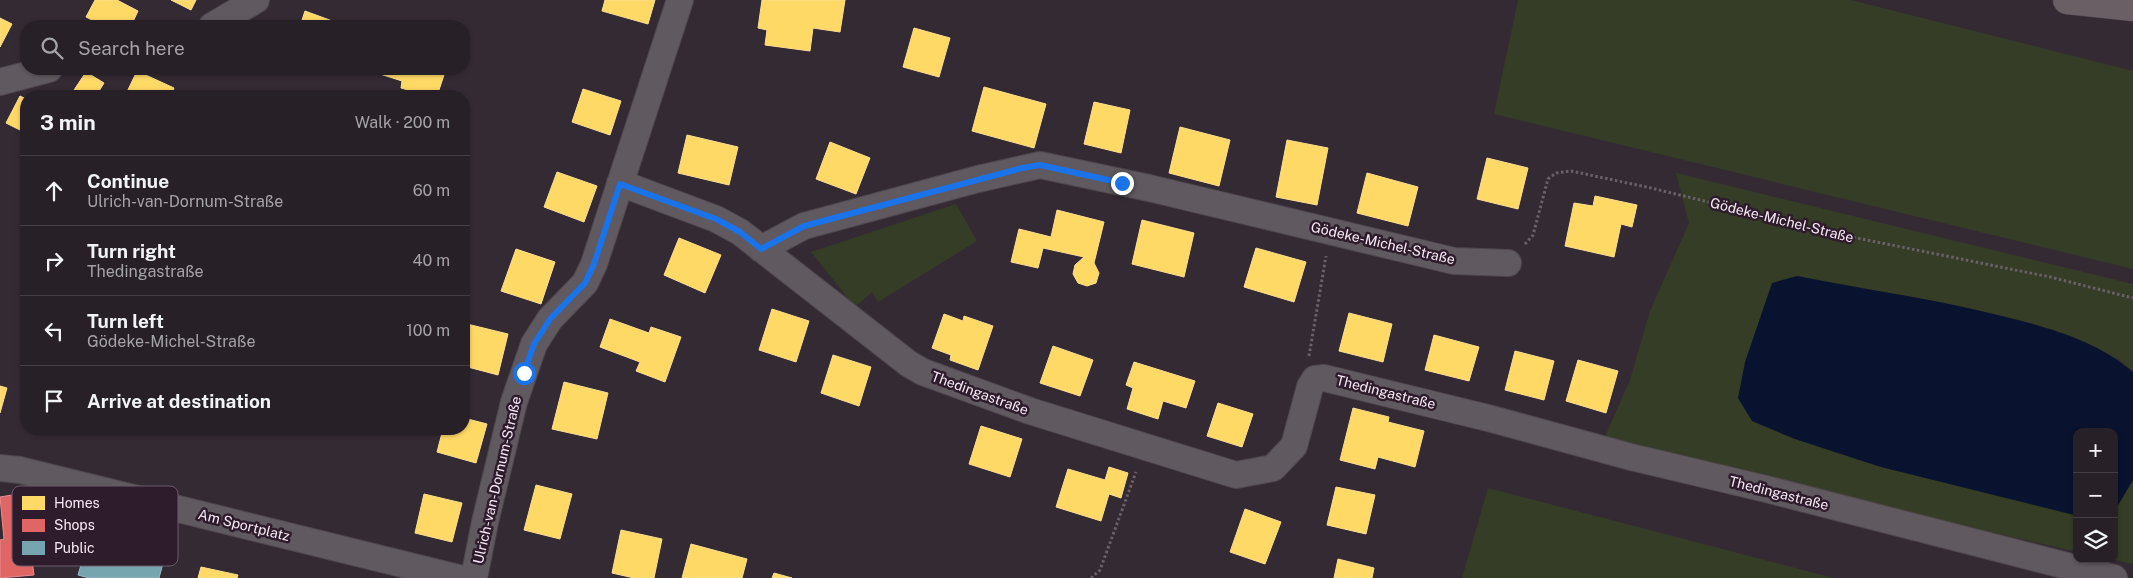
<!DOCTYPE html>
<meta charset="utf-8">
<style>
body{margin:0;font-family:"Public Sans",sans-serif;background:#332d33;color:#f1f3f6}
.controls{position:absolute;right:15px;bottom:15px;display:grid;overflow:hidden;border-radius:10px;box-shadow:0 1px 4px #0004}
.controls button{width:45px;height:45px;display:grid;place-items:center;padding:0;border:0;border-bottom:1px solid #433e44;background:#272027;color:#f1f3f6;font:25px sans-serif}
.stop{position:absolute;width:15px;height:15px;margin:-11px;border:4px solid #1a73e8;border-radius:50%;background:#fff}
.stop.end{background:#1a73e8;border-color:#fff;box-shadow:0 1px 5px #0008}
.list{margin:0;padding:0;list-style:none}
h2{display:flex;justify-content:space-between;align-items:center;height:65px;margin:0;padding:0 20px;font-size:21px}
h2 small{font-size:16px;font-weight:400;color:#a4a3a7}
.list li{display:grid;grid-template-columns:32px 1fr auto;gap:15px;align-items:center;box-sizing:border-box;height:70px;padding:0 20px;border-top:1px solid #433e44}
.list b{display:block;font-size:19px;white-space:nowrap}
.list p{margin:0;font-size:16px;white-space:nowrap;color:#a4a3a7}
.list em{font-size:16px;font-style:normal;color:#a4a3a7}
.icon{flex:none;width:28px;height:28px;fill:none;stroke:currentColor;stroke-width:2;stroke-linecap:round;stroke-linejoin:round}
.map{position:relative;flex:none;width:2133px;height:578px;overflow:hidden}
.search{position:absolute;background:#272027;box-shadow:0 1px 4px #0004;left:20px;top:20px;width:450px;height:55px;display:flex;align-items:center;gap:12px;box-sizing:border-box;padding:0 18px;border-radius:20px;color:#a4a3a7;font-size:19px}
.panel{position:absolute;background:#272027;box-shadow:0 1px 4px #0004;left:20px;top:90px;width:450px;height:345px;border-radius:20px}
.map>svg:first-child{display:block}
.green{fill:#363d26}
.water{fill:#09132f}
.homes{fill:#ffd966;stroke:#fcde91}
.shops{fill:#e06666;stroke:#e78d91}
.public{fill:#76a5af;stroke:#9cb9c4}
.lines{fill:none;stroke-linecap:round;stroke-linejoin:round}
.street-casing{stroke:#4f474e;stroke-width:28}
.secondary-casing{stroke:#4f474e;stroke-width:29}
.path{stroke:#696168;stroke-width:3;stroke-dasharray:2.5 2.5;stroke-linecap:butt}
.street{stroke:#60595f;stroke-width:26}
.secondary{stroke:#6a5f64;stroke-width:28}
.route{stroke:#1a73e8;stroke-width:6}
.labels{text-anchor:middle;stroke-width:5;stroke-linejoin:round;paint-order:stroke}
.street-label{font-size:14px;fill:#f6e9f4;stroke:#2e1c2d}
.key{fill:#2e1c2d;stroke:#6a5a69;stroke-width:1}
.key-label{font-size:14px;fill:#f6e9f4}
</style>
<div class="map">
<svg width="2133" height="578" viewBox="0 0 2133 578">
<rect width="100%" height="100%" fill="#342a34"/>
<path class="green" d="M1518,0h333l282,71v198l-639,-155z
M1676,173l457,111v88l-15,-13 -282,-75 -39,-8 -45,145 43,18 86,28 196,48v37l-474,-111 27,-61 20,-69 39,-88z
M956,204l21,37 -99,61 -6,-10 -17,15 -44,-55z
M2133,480v84l-23,-5h4v-47z
M1488,488l346,90h-372z"/>
<path class="water" d="M1797,276c70,14 140,23 209,41 44,11 91,24 127,55v108l-19,32v-80h-37v83h-3l-193,-48 -86,-28 -43,-18 -14,-23 7,-36 27,-79z"/>
<path class="homes" d="M95,0h22l21,11 -7,15h-27l-18,-9z
M171,0h25l-5,10z
M605,0h50l-7,24 -46,-13z
M762,0h83l-5,32 -27,-4 -3,23 -45,-6 2,-15 -9,-2z
M305,11l41,15h-46z
M0,18l12,6 -12,23z
M914,28l36,10 -11,39 -36,-10z
M378,69h68l-9,27h-8l-28,-8 1,-7 -25,-8z
M137,71l37,17 -3,8h-46z
M86,72l18,11 -8,13h-26z
M984,87l62,17 -12,44 -62,-17z
M583,89l38,12 -11,34 -38,-13z
M309,91l11,5h-14z
M20,96l6,3v34l-20,-10z
M1094,102l36,8 -9,43 -37,-9z
M1180,127l50,13 -11,46 -50,-13z
M687,135l51,12 -9,38 -51,-12z
M1287,140l41,8 -11,57 -41,-8z
M830,142l40,16 -14,36 -40,-15z
M1487,158l41,10 -10,41 -41,-10z
M557,172l40,14 -13,36 -40,-15z
M1367,173l51,14 -10,39 -51,-13z
M1595,196l42,9 -5,22 -11,-3 -7,33 -49,-11 9,-43 19,3z
M1057,210l47,12 -10,41 5,10 -3,10 -9,3 -9,-3 -5,-9 2,-9 9,-8 -41,-9 -5,20 -27,-6 8,-33 32,8z
M1142,220l52,13 -10,44 -52,-13z
M679,238l42,17 -16,38 -41,-18z
M1256,248l50,14 -12,40 -50,-15z
M516,249l39,13 -14,42 -40,-13z
M772,309l37,12 -13,41 -37,-12z
M1349,313l43,11 -9,38 -44,-11z
M944,314l19,7 1,-5 29,10 -15,44 -28,-10 1,-5 -19,-7z
M610,319l39,14 2,-6 30,10 -16,45 -29,-11 4,-9 -40,-15z
M467,324l41,10 -10,41 -34,-9v-28z
M1434,335l45,12 -10,34 -44,-11z
M1053,346l40,14 -13,36 -40,-13z
M1515,351l39,10 -10,39 -39,-10z
M833,355l38,12 -12,39 -38,-13z
M1578,360l40,11 -12,42 -40,-12z
M1134,362l61,19 -9,27 -23,-7 -5,18 -31,-10 6,-21 -7,-3z
M564,382l44,11 -11,46 -45,-10z
M0,386l7,2 -7,25z
M1218,403l35,11 -11,33 -35,-11z
M1353,408l36,9 -1,5 36,9 -9,36 -37,-10 -3,12 -35,-9z
M464,418l23,6 -11,39 -39,-11 6,-23h21z
M981,426l41,13 -12,38 -41,-13z
M1109,467l19,6 -7,25 -12,-4 -8,27 -45,-14 12,-38 37,11z
M536,485l36,9 -12,45 -36,-9z
M1336,487l39,8 -9,39 -39,-9z
M424,494l38,9 -10,39 -37,-9z
M1245,509l36,13 -16,42 -35,-12z
M621,530l41,9 -8,39h-20l-22,-5z
M691,544l56,15 -5,19h-60z
M1338,559l36,9 -2,10h-38z
M201,567l37,8 -1,3h-39z
M774,573l18,5h-20z"/>
<path class="shops" d="M42,490l10,66 -20,3 2,16 -34,3v-38l4,-1 -4,-42z"/>
<path class="public" d="M90,535l75,21 -6,22h-70l-11,-3z"/>
<g class="lines">
<defs>
<path id="street" d="M212,26l44,-26
M0,82l49,-13
M620,183l96,36 24,13 169,132 14,8 107,39 206,64 37,-7 21,-22 16,-59 5,-8 9,-1 164,40 143,39 135,32 348,89
M761,249l43,-23 174,-47 62,-14 109,23 305,73 54,2
M0,468l20,2 439,108
M474,578l11,-56 29,-120 20,-58 16,-25 35,-36 9,-19 86,-264"/>
<path id="secondary" d="M2067,0l66,7"/>
</defs>
<use href="#street" class="street-casing"/>
<use href="#secondary" class="secondary-casing"/>
<path class="path" d="M1525,244l8,-9 15,-56 8,-6 15,-2 80,17 201,49 198,40 83,21
M1309,356l17,-100
M1091,578l9,-8 36,-98"/>
<use href="#street" class="street"/>
<use href="#secondary" class="secondary"/>
</g>
<g class="lines">
<path class="route" d="M524,373l10,-29 16,-25 35,-36 9,-19 26,-80 96,35 24,13 21,17 43,-23 218,-58 18,-3 82,18"/>
</g>
<g class="labels">
<g class="street-label">
<text transform="translate(1782 220) rotate(14)" y="5">Gödeke-Michel-Straße</text>
<text transform="translate(1383 243) rotate(13)" y="5">Gödeke-Michel-Straße</text>
<text transform="translate(1386 392) rotate(14)" y="5">Thedingastraße</text>
<text transform="translate(980 393) rotate(20)" y="5">Thedingastraße</text>
<text transform="translate(497 480) rotate(-77)" y="5">Ulrich-van-Dornum-Straße</text>
<text transform="translate(1779 493) rotate(14)" y="5">Thedingastraße</text>
<text transform="translate(244 525) rotate(14)" y="5">Am Sportplatz</text>
</g>
</g>
<rect x="12" y="486" width="166" height="80" rx="8" class="key"/>
<rect x="22" y="496" width="23" height="14" fill="#ffd966"/>
<rect x="22" y="519" width="23" height="13" fill="#e06666"/>
<rect x="22" y="541" width="23" height="14" fill="#76a5af"/>
<g class="key-label">
<text x="54" y="508">Homes</text>
<text x="54" y="530">Shops</text>
<text x="54" y="553">Public</text>
</g>
</svg>
<div class="controls">
<button>+</button>
<button>−</button>
<button><svg class="icon" aria-label="layers" viewBox="0 0 24 24"><path d="M12 4l9 5-9 5-9-5zM3 14l9 5 9-5"/></svg></button>
</div>
<div class="stop" style="left:524px;top:373px"></div>
<div class="stop end" style="left:1122px;top:183px"></div>
<div class="search"><svg class="icon" aria-label="search" viewBox="0 0 24 24"><circle cx="10" cy="10" r="6"/><path d="M15 15l6 6"/></svg>Search here</div>
<section class="panel">
<h2>3 min<small>Walk · 200 m</small></h2>
<ul class="list">
<li><svg class="icon" aria-label="ahead" viewBox="0 0 24 24"><path d="M12 20V5M6 11l6-6 6 6"/></svg><div><b>Continue</b><p>Ulrich-van-Dornum-Straße</p></div><em>60 m</em></li>
<li><svg class="icon" aria-label="right" viewBox="0 0 24 24"><path d="M7 20v-9h11M14 6l5 5-5 5"/></svg><div><b>Turn right</b><p>Thedingastraße</p></div><em>40 m</em></li>
<li><svg class="icon" aria-label="left" viewBox="0 0 24 24"><path d="M17 20v-9H6M10 6l-5 5 5 5"/></svg><div><b>Turn left</b><p>Gödeke-Michel-Straße</p></div><em>100 m</em></li>
<li><svg class="icon" aria-label="arrive" viewBox="0 0 24 24"><path d="M6 21V4h12l-3 4 3 4H6"/></svg><div><b>Arrive at destination</b></div></li>
</ul>
</section>
</div>
